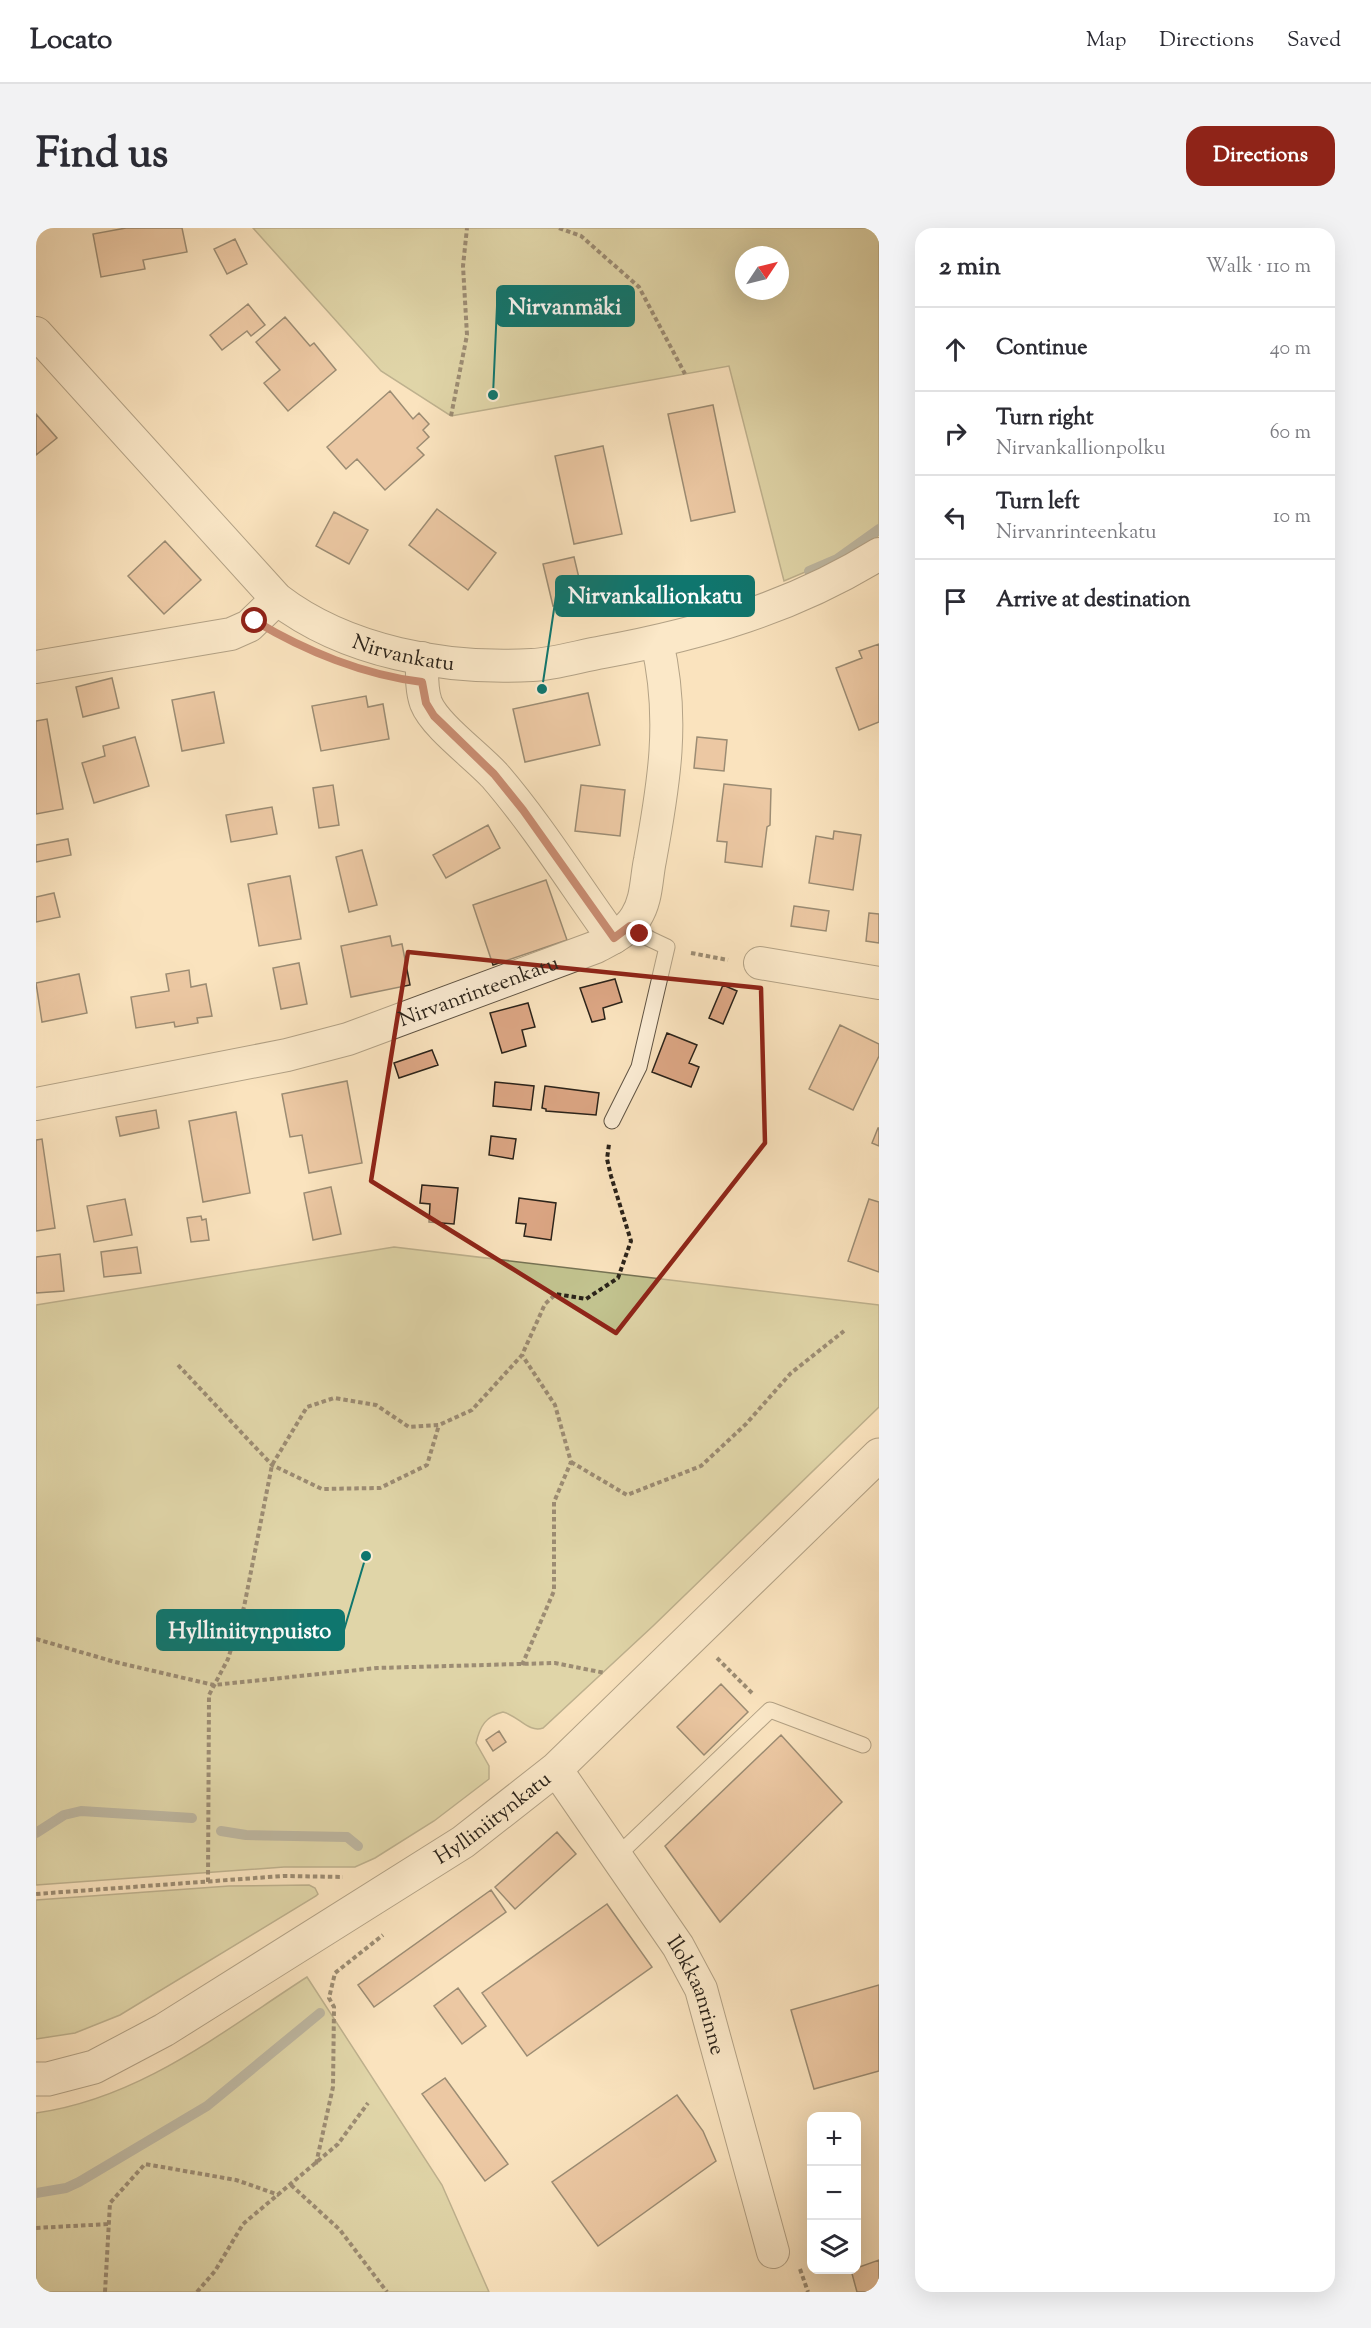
<!DOCTYPE html>
<meta charset="utf-8">
<style>
body{margin:0;font-family:"Sorts Mill Goudy",serif;background:#f2f2f3;color:#2b2b33}
.controls{position:absolute;right:18px;bottom:18px;display:grid;overflow:hidden;border-radius:12px;box-shadow:0 6px 24px #0002}
.controls button{width:54px;height:54px;display:grid;place-items:center;padding:0;border:0;border-bottom:2px solid #e1e1e2;background:#fff;color:#2b2b33;font:30px sans-serif}
.compass{position:absolute;left:699px;top:18px;width:54px;height:54px;border-radius:50%;background:#fff;box-shadow:0 6px 24px #0002;rotate:55deg}
.stop{position:absolute;width:18px;height:18px;margin:-14px;border:4px solid #8f2418;border-radius:50%;background:#fff}
.stop.end{background:#8f2418;border-color:#fff;box-shadow:0 2px 6px #0008}
.list{margin:0;padding:0;list-style:none}
h2{display:flex;justify-content:space-between;align-items:center;height:78px;margin:0;padding:0 24px;font-size:26px}
h2 small{font-size:20px;font-weight:400;color:#7c7c81}
.list li{display:grid;grid-template-columns:39px 1fr auto;gap:18px;align-items:center;box-sizing:border-box;height:84px;padding:0 24px;border-top:2px solid #e1e1e2}
.list b{display:block;font-size:22px;white-space:nowrap}
.list p{margin:0;font-size:20px;white-space:nowrap;color:#7c7c81}
.list em{font-size:20px;font-style:normal;color:#7c7c81}
.icon{flex:none;width:33px;height:33px;fill:none;stroke:currentColor;stroke-width:2;stroke-linecap:round;stroke-linejoin:round}
.map{position:relative;flex:none;width:843px;height:2064px;overflow:hidden;border-radius:18px}
header{display:flex;align-items:center;gap:36px;box-sizing:border-box;height:84px;padding:0 30px;background:#fff;border-bottom:2px solid #e1e1e2}
header strong{font-size:28px}
nav{display:flex;gap:33px;margin-inline-start:auto;font-size:21px}
.intro{display:flex;align-items:center;justify-content:space-between;box-sizing:border-box;height:144px;padding:0 36px}
h1{margin:0;font-size:42px}
.button{padding:15px 27px;border-radius:18px;background:#8f2418;color:#fff;font-size:21px;font-weight:700}
main{display:flex;gap:36px;padding:0 36px}
aside{flex:1;background:#fff;border-radius:18px;box-shadow:0 6px 24px #0002}
.map>svg:first-child{display:block}
.green{fill:#c2c38f;stroke:#767354;stroke-width:1.5;fill-rule:evenodd}
.lines{fill:none;stroke-linecap:round;stroke-linejoin:round}
.stream{stroke:#747e7c;stroke-width:10}
.building{fill:#dca684;stroke:#2b231a;stroke-width:1.5}
.service-casing{stroke:#5f5343;stroke-width:17}
.minor-casing{stroke:#5f5343;stroke-width:34}
.tertiary-casing{stroke:#5f5343;stroke-width:35}
.path{stroke:#2b231a;stroke-width:4;stroke-dasharray:4.5 3;stroke-linecap:butt}
.service{stroke:#fcedd5;stroke-width:15}
.minor{stroke:#fcedd5;stroke-width:32}
.tertiary{stroke:#fcedd5;stroke-width:33}
.route{stroke:#8f2418;stroke-width:8}
.marked{fill:none;stroke:#8f2418;stroke-width:4.5;stroke-linejoin:round}
.labels{text-anchor:middle;stroke-width:4.5;stroke-linejoin:round;paint-order:stroke}
.street-label{font-size:21px;fill:#2b231a;stroke:#fcedd5}
.leader{fill:none;stroke:#0f766e;stroke-width:2}
.callout-dot{fill:#0f766e;stroke:#fcedd5;stroke-width:2}
.callout{fill:#0f766e;stroke:#0f766e;stroke-width:2}
.callout-label{font-size:22px;text-anchor:middle;font-weight:bold;fill:#fff}
</style>
<header>
<strong>Locato</strong>
<nav><a>Map</a><a>Directions</a><a>Saved</a></nav>
</header>
<div class="intro"><h1>Find us</h1><a class="button">Directions</a></div>
<main>
<div class="map">
<svg width="843" height="2064" viewBox="0 0 843 2064">
<rect width="100%" height="100%" fill="#fae3be"/>
<filter id="stains"><feTurbulence type="fractalNoise" baseFrequency=".00333" numOctaves="4"/><feColorMatrix values="0 0 0 0 .2 0 0 0 0 .09 0 0 0 0 .02 0 0 0 .5 -.17"/></filter>
<radialGradient id="worn" r=".72"><stop offset=".6" stop-color="#630" stop-opacity="0"/><stop offset="1" stop-color="#630" stop-opacity=".3"/></radialGradient>
<path class="green" d="M217,0h626v307l-17,13 -78,33 -55,-215 -278,50 -70,-45zM708,27h36v36h-36z
M358,1019l485,58v102l-226,219 -110,102c-15,5 -24,-12 -40,-16 -17,4 -23,14 -27,31l13,23v13l-55,42 -59,37 -20,9h-71l-248,18v-580z
M273,1657l6,3 3,6 -2,2 -196,119 -45,18 -39,6v-139l193,-14z
M271,1749l135,208 47,107h-453v-179c105,-15 184,-80 271,-136z"/>
<g class="lines">
<path class="stream" d="M773,343l28,-12 42,-30
M185,1603l25,4 101,2 11,9
M0,1605l28,-18 17,-4 111,7
M0,1965l30,-5 13,-6 128,-76 113,-93"/>
</g>
<path class="building" d="M90,0h56l5,24 -44,8 2,9 -44,8 -8,-43z
M199,11l12,25 -20,10 -13,-25z
M212,76l17,21 -14,11 -4,-5 -25,19 -12,-15z
M249,89l25,29 4,-3 22,27 -48,41 -24,-28 16,-13 -24,-28z
M354,163l23,28 6,-6 10,11 -6,6 6,7 -12,11 7,7 -39,35 -28,-31 -11,10 -19,-22z
M677,177l22,107 -44,9 -23,-107z
M0,186l21,24 -21,17z
M567,218l19,88 -48,10 -19,-88z
M401,281l59,44 -28,37 -59,-45z
M298,284l34,18 -19,34 -33,-18z
M129,313l36,39 -37,34 -36,-38z
M538,329l10,42 -31,7 -10,-42z
M843,416v78l-20,8 -23,-62 26,-10 -3,-7z
M76,450l7,30 -36,9 -7,-30z
M178,464l10,51 -42,8 -10,-51z
M552,465l12,52 -75,17 -12,-53z
M330,468l2,11 15,-3 6,35 -68,12 -9,-45z
M11,491l16,90 -27,5v-93z
M99,509l14,49 -55,17 -12,-40 23,-7 -2,-10z
M661,509l30,3 -3,31 -30,-3z
M688,556l47,5 -1,36 -3,2 -5,40 -37,-5 2,-20 -10,-1z
M297,557l6,40 -20,3 -6,-40z
M545,557l44,5 -5,46 -45,-5z
M236,579l5,27 -46,8 -5,-27z
M452,597l12,23 -54,30 -13,-23z
M798,603l27,4 -8,55 -44,-7 7,-47 17,3z
M32,611l3,16 -35,7v-17z
M326,622l15,55 -28,7 -13,-55z
M254,648l11,63 -42,7 -11,-62z
M510,652l21,60 -74,25 -20,-60z
M18,665l6,24 -24,5v-25z
M758,678l35,5 -3,20 -35,-5z
M833,685l10,1v29l-13,-2z
M354,708l2,10 10,-2 8,41 -59,12 -10,-51z
M263,735l8,41 -26,5 -8,-41z
M153,742l2,17 15,-3 6,32 -15,2 1,5 -23,4 -1,-5 -38,6 -5,-31 38,-6 -3,-17z
M43,746l8,39 -45,9 -6,-39z
M579,751l7,23 -19,6 2,11 -13,3 -12,-34z
M687,757l14,6 -14,33 -14,-6z
M492,775l7,24 -13,3 4,16 -24,7 -12,-40z
M804,797l39,19v12l-26,54 -44,-21z
M631,805l30,12 -8,18 10,4 -8,20 -39,-15z
M396,822l6,15 -39,13 -5,-15z
M311,853l15,82 -53,10 -7,-38 -12,2 -8,-43z
M459,854l39,4 -3,24 -38,-4z
M509,858l54,7 -3,22 -50,-4v-2l-4,-1z
M120,882l3,18 -39,8 -4,-19z
M200,884l14,81 -47,9 -14,-81z
M842,900h1v18l-7,-3z
M455,908l25,3 -3,20 -24,-4z
M6,911l13,89 -19,3v-91z
M386,957l36,3 -4,36 -25,-2 1,-18 -10,-1z
M295,959l10,47 -28,6 -9,-47z
M483,970l37,5 -5,37 -27,-4 2,-12 -10,-1z
M89,971l7,36 -38,7 -7,-36z
M833,971l10,3v70l-31,-11z
M165,988l1,4 4,-1 3,21 -18,2 -4,-24z
M101,1019l4,26 -37,4 -3,-25z
M24,1026l4,37 -28,2v-36z
M685,1456l27,28 -44,43 -27,-28z
M463,1503l7,11 -13,9 -7,-11z
M745,1507l61,67 -122,120 -55,-76z
M521,1604l19,22 -61,55 -20,-22z
M455,1662l15,22 -132,95 -16,-22z
M571,1676l45,63 -125,89 -45,-63z
M843,1757v86l-65,18 -23,-79z
M422,1760l28,38 -24,18 -28,-38z
M409,1850l63,86 -23,17 -63,-87z
M641,1867l26,36 13,30 -118,85 -46,-64z
M843,2032v32h-22l-6,-22z"/>
<g class="lines">
<defs>
<path id="service" d="M576,893l27,-54 28,-120 -17,-8 -20,-13
M582,1627l152,-145 93,35"/>
<g id="minor">
<path id="s1" d="M0,105l241,266c69,53 169,71 255,66 23,-1 48,-9 71,-13 98,-18 191,-45 276,-98"/>
<path d="M386,430c0,15 -1,31 4,45 9,23 51,53 69,73 43,50 79,108 118,162"/>
<path d="M0,439l195,-33 18,-8 28,-27"/>
<path d="M724,735l119,20"/>
<path id="s2" d="M0,876l251,-49 61,-16 248,-92c15,-8 31,-15 40,-30 11,-17 10,-38 14,-57 14,-76 25,-142 7,-218"/>
<path id="s3" d="M520,1541l122,177 23,43 72,263"/>
</g>
<g id="tertiary">
<path id="s4" d="M0,1851h12l46,-12 70,-37 299,-188 93,-73 323,-314"/>
</g>
</defs>
<use href="#service" class="service-casing"/>
<use href="#minor" class="minor-casing"/>
<use href="#tertiary" class="tertiary-casing"/>
<path class="path" d="M523,0l22,8 58,51 46,87
M415,188l16,-81 -4,-69 4,-38
M655,725l37,7
M142,1137l94,100 50,24 58,-1 47,-23 12,-40
M535,1234l56,33 74,-29 45,-42 45,-51 53,-42
M0,1411l79,23 99,23 163,-17 178,-5 50,10
M681,1430l35,35
M486,1437l32,-74v-89l17,-40 -16,-57 -33,-50
M172,1654l1,-187 19,-36 16,-52 28,-142 35,-58 27,-9 42,7 33,22 30,-2 33,-15 50,-55 23,-51 11,-10 30,5 32,-21 13,-37 -20,-65 -4,-17 2,-15
M0,1666l247,-18 60,1
M280,1936l17,-77 1,-80 -5,-9 6,-25 48,-38
M255,1957l49,45 47,62
M0,2000l73,-4
M764,2041l8,23
M69,2064l5,-89 35,-39 91,16 43,15
M161,2064l18,-21 28,-47 95,-80 30,-41"/>
<use href="#service" class="service"/>
<use href="#minor" class="minor"/>
<use href="#tertiary" class="tertiary"/>
</g>
<g class="lines">
<path class="route" d="M219,393c50,30 109,54 167,61l4,21 8,13 60,58 29,36 91,128 16,-12 10,8"/>
</g>
<path d="M0 0H843V2064H0ZM372,724l353,36 4,155 -149,190 -245,-152z" fill="#fae3be" fill-opacity=".55" fill-rule="evenodd"/>
<path class="marked" d="M372,724l353,36 4,155 -149,190 -245,-152z"/>
<g class="labels">
<g class="street-label">
<text dy="7" stroke="none"><textPath href="#s1" startOffset="498">Nirvankatu</textPath></text>
<text dy="7" stroke="none"><textPath href="#s2" startOffset="458">Nirvanrinteenkatu</textPath></text>
<text dy="7" stroke="none"><textPath href="#s4" startOffset="530">Hylliniitynkatu</textPath></text>
<text dy="7" stroke="none"><textPath href="#s3" startOffset="268">Ilokkaanrinne</textPath></text>
</g>
</g>
<path class="leader" d="M457 167L461 78M506 461L520 368M330 1328L308 1402"/>
<g class="callout-dot">
<circle cx="457" cy="167" r="6"/>
<circle cx="506" cy="461" r="6"/>
<circle cx="330" cy="1328" r="6"/>
</g>
<g class="callout">
<rect x="461" y="58" width="137" height="40" rx="6"/>
<rect x="520" y="348" width="198" height="40" rx="6"/>
<rect x="121" y="1382" width="187" height="40" rx="6"/>
</g>
<g class="callout-label">
<text x="529" y="86">Nirvanmäki</text>
<text x="619" y="375">Nirvankallionkatu</text>
<text x="214" y="1410">Hylliniitynpuisto</text>
</g>
<rect width="100%" height="100%" filter="url(#stains)"/>
<rect width="100%" height="100%" fill="url(#worn)"/>
</svg>
<div class="controls">
<button>+</button>
<button>−</button>
<button><svg class="icon" aria-label="layers" viewBox="0 0 24 24"><path d="M12 4l9 5-9 5-9-5zM3 14l9 5 9-5"/></svg></button>
</div>
<svg class="compass" viewBox="-18 -18 36 36"><path d="M0-13l5 13h-10z" fill="#e53935"/><path d="M0 13l5-13h-10z" fill="#7c7c81"/></svg>
<div class="stop" style="left:219px;top:393px"></div>
<div class="stop end" style="left:604px;top:706px"></div>
</div>
<aside>
<h2>2 min<small>Walk · 110 m</small></h2>
<ul class="list">
<li><svg class="icon" aria-label="ahead" viewBox="0 0 24 24"><path d="M12 20V5M6 11l6-6 6 6"/></svg><div><b>Continue</b></div><em>40 m</em></li>
<li><svg class="icon" aria-label="right" viewBox="0 0 24 24"><path d="M7 20v-9h11M14 6l5 5-5 5"/></svg><div><b>Turn right</b><p>Nirvankallionpolku</p></div><em>60 m</em></li>
<li><svg class="icon" aria-label="left" viewBox="0 0 24 24"><path d="M17 20v-9H6M10 6l-5 5 5 5"/></svg><div><b>Turn left</b><p>Nirvanrinteenkatu</p></div><em>10 m</em></li>
<li><svg class="icon" aria-label="arrive" viewBox="0 0 24 24"><path d="M6 21V4h12l-3 4 3 4H6"/></svg><div><b>Arrive at destination</b></div></li>
</ul>
</aside>
</main>
